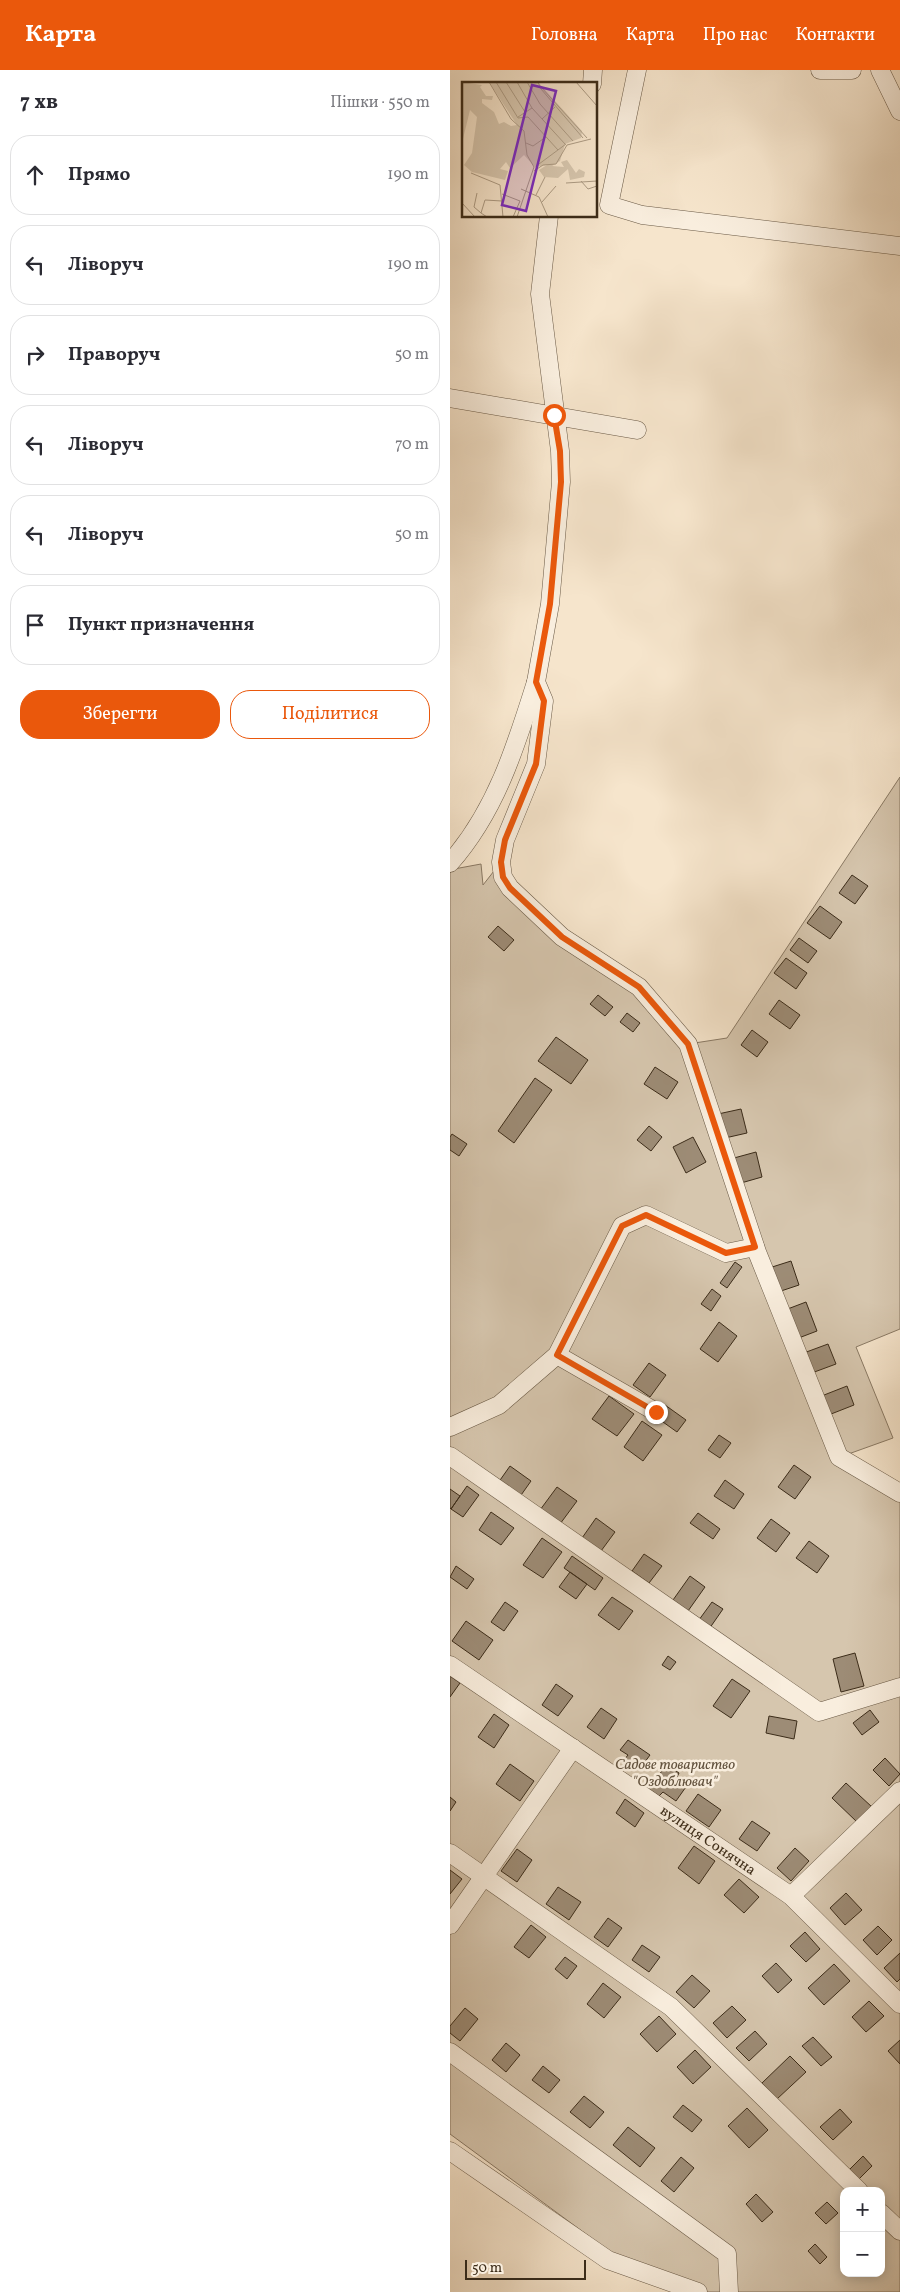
<!DOCTYPE html>
<html lang="uk">
<meta charset="utf-8">
<style>
body{margin:0;font-family:Vollkorn,serif;background:#f7f7f7;color:#2b2b33}
.controls{position:absolute;right:15px;bottom:15px;display:grid;overflow:hidden;border-radius:10px;box-shadow:0 2px 12px #0003}
.controls button{width:45px;height:45px;display:grid;place-items:center;padding:0;border:0;border-bottom:1px solid #e1e1e2;background:#fff;color:#2b2b33;font:25px sans-serif}
.scale{position:absolute;left:15px;bottom:12px;width:121px;box-sizing:border-box;padding-left:5px;border:2px solid #3c2c19;border-top:0;font-size:14px;line-height:18px;white-space:nowrap;color:#3c2c19;-webkit-text-stroke:4px #f9eede;paint-order:stroke}
.stop{position:absolute;width:15px;height:15px;margin:-11px;border:4px solid #ea580c;border-radius:50%;background:#fff}
.stop.end{background:#ea580c;border-color:#fff;box-shadow:0 1px 5px #0008}
.list{margin:0;padding:0;list-style:none}
h2{display:flex;justify-content:space-between;align-items:center;height:65px;margin:0;padding:0 20px;font-size:21px}
h2 small{font-size:16px;font-weight:400;color:#7c7c81}
.list li{display:grid;grid-template-columns:32px 1fr auto;gap:15px;align-items:center;box-sizing:border-box;height:80px;margin:0 10px 10px;padding:0 10px;border:1px solid #e1e1e2;border-radius:20px}
.list b{display:block;font-size:19px;white-space:nowrap}
.list em{font-size:16px;font-style:normal;color:#7c7c81}
.actions{display:flex;gap:10px;padding:15px 20px}
.actions a{flex:1;padding:11px 0;border:1px solid #ea580c;border-radius:20px;text-align:center;font-size:18px;color:#ea580c}
.actions .main{background:#ea580c;color:#fff}
.icon{flex:none;width:28px;height:28px;fill:none;stroke:currentColor;stroke-width:2;stroke-linecap:round;stroke-linejoin:round}
.map{position:relative;flex:none;width:450px;height:2222px;overflow:hidden}
header{display:flex;align-items:center;gap:30px;box-sizing:border-box;height:70px;padding:0 25px;background:#ea580c;color:#fff}
header strong{font-size:24px}
nav{display:flex;gap:28px;margin-inline-start:auto;font-size:18px}
main{display:flex}
aside{flex:1;background:#fff}
.map>svg:first-child{display:block}
.green{fill:#d6c6ae;stroke:#897964;fill-rule:evenodd}
.building{fill:#9d8c76;stroke:#3c2c19}
.lines{fill:none;stroke-linecap:round;stroke-linejoin:round}
.minor-casing{stroke:#6a5a46;stroke-width:19}
.minor{stroke:#f9eede;stroke-width:18}
.route{stroke:#ea580c;stroke-width:6}
.labels{text-anchor:middle;stroke-width:5;stroke-linejoin:round;paint-order:stroke}
.park-label{font-size:15px;font-style:italic;fill:#62523e;stroke:#f9eede}
.street-label{font-size:15px;fill:#3c2c19;stroke:#f9eede}
.inset-road{fill:none;stroke:#ac9b84;stroke-width:1}
.view{fill:#7b2cbf;fill-opacity:0.15;stroke:#7b2cbf;stroke-width:2.5}
.inset-edge{fill:none;stroke:#3c2c19;stroke-width:2.5}
</style>
<header>
<strong>Карта</strong>
<nav><a>Головна</a><a>Карта</a><a>Про нас</a><a>Контакти</a></nav>
</header>
<main>
<aside>
<h2>7 хв<small>Пішки · 550 m</small></h2>
<ul class="list">
<li><svg class="icon" aria-label="ahead" viewBox="0 0 24 24"><path d="M12 20V5M6 11l6-6 6 6"/></svg><div><b>Прямо</b></div><em>190 m</em></li>
<li><svg class="icon" aria-label="left" viewBox="0 0 24 24"><path d="M17 20v-9H6M10 6l-5 5 5 5"/></svg><div><b>Ліворуч</b></div><em>190 m</em></li>
<li><svg class="icon" aria-label="right" viewBox="0 0 24 24"><path d="M7 20v-9h11M14 6l5 5-5 5"/></svg><div><b>Праворуч</b></div><em>50 m</em></li>
<li><svg class="icon" aria-label="left" viewBox="0 0 24 24"><path d="M17 20v-9H6M10 6l-5 5 5 5"/></svg><div><b>Ліворуч</b></div><em>70 m</em></li>
<li><svg class="icon" aria-label="left" viewBox="0 0 24 24"><path d="M17 20v-9H6M10 6l-5 5 5 5"/></svg><div><b>Ліворуч</b></div><em>50 m</em></li>
<li><svg class="icon" aria-label="arrive" viewBox="0 0 24 24"><path d="M6 21V4h12l-3 4 3 4H6"/></svg><div><b>Пункт призначення</b></div></li>
</ul>
<div class="actions"><a class="main">Зберегти</a><a>Поділитися</a></div>
</aside>
<div class="map">
<svg width="450" height="2222" viewBox="0 0 450 2222">
<rect width="100%" height="100%" fill="#f6e5cc"/>
<filter id="stains"><feTurbulence type="fractalNoise" baseFrequency=".004" numOctaves="4"/><feColorMatrix values="0 0 0 0 .2 0 0 0 0 .09 0 0 0 0 .02 0 0 0 .5 -.17"/></filter>
<radialGradient id="worn" r=".72"><stop offset=".6" stop-color="#630" stop-opacity="0"/><stop offset="1" stop-color="#630" stop-opacity=".3"/></radialGradient>
<path class="green" d="M450,707v552l-44,18 37,91 -53,19 60,36v799h-216l-75,-41 -159,-117v-1261l4,-4 27,-5 2,21 18,-23 9,26 129,99 49,57 39,-6zM394,2121h37v82h-37z"/>
<path class="building" d="M402,805l16,11 -13,18 -16,-11z
M370,836l22,16 -12,17 -23,-16z
M48,856l16,14 -10,11 -16,-14z
M349,868l18,13 -9,12 -18,-13z
M336,888l21,15 -11,16 -22,-16z
M148,925l15,12 -8,9 -15,-12z
M329,930l21,15 -10,14 -21,-15z
M177,943l13,10 -7,9 -13,-10z
M302,960l16,12 -11,15 -16,-12z
M106,967l32,23 -17,24 -33,-23z
M205,997l23,15 -11,17 -23,-15z
M85,1008l17,12 -38,53 -16,-12z
M291,1039l6,24 -22,5 -7,-24z
M199,1056l13,11 -11,14 -14,-11z
M2,1064l15,10 -8,12 -9,-6v-13z
M243,1067l13,25 -20,11 -13,-26z
M306,1082l6,25 -21,6 -7,-25z
M341,1191l8,24 -21,7 -9,-24z
M285,1192l7,5 -15,21 -7,-5z
M262,1219l9,7 -10,15 -10,-7z
M356,1232l11,29 -21,8 -11,-29z
M269,1252l18,14 -19,26 -18,-13z
M378,1274l8,20 -27,10 -8,-20z
M199,1293l17,12 -16,22 -17,-12z
M397,1316l7,19 -28,11 -7,-19z
M159,1326l25,18 -17,22 -25,-17z
M215,1335l21,15 -9,12 -21,-15z
M192,1351l20,14 -19,26 -19,-14z
M269,1365l12,8 -11,15 -12,-8z
M344,1395l17,12 -16,22 -17,-12z
M60,1396l21,15 -12,17 -21,-15z
M275,1410l19,14 -10,15 -20,-13z
M17,1416l12,9 -16,22 -12,-8z
M107,1417l20,14 -17,23 -20,-14z
M0,1419l10,7 -9,13 -1,-1z
M41,1442l23,16 -13,17 -22,-15z
M248,1443l22,16 -7,10 -23,-16z
M146,1448l19,14 -14,19 -19,-13z
M321,1449l19,14 -14,19 -19,-14z
M92,1468l20,14 -19,26 -20,-13z
M359,1471l20,15 -12,17 -21,-15z
M194,1484l18,12 -13,17 -17,-12z
M122,1486l31,22 -8,12 -31,-22z
M6,1496l18,13 -7,10 -17,-12z
M120,1502l17,12 -11,15 -17,-12z
M240,1506l15,11 -17,24 -15,-11z
M162,1527l21,14 -14,19 -21,-15z
M55,1532l13,9 -14,20 -13,-9z
M262,1532l11,7 -16,23 -11,-8z
M16,1551l27,19 -14,20 -27,-19z
M405,1583l9,33 -23,6 -8,-33z
M218,1586l8,6 -6,8 -8,-5z
M0,1606l10,7 -10,14z
M282,1609l18,12 -19,27 -18,-12z
M106,1614l17,12 -15,20 -16,-11z
M151,1638l16,11 -13,20 -17,-12z
M420,1640l9,12 -17,13 -9,-12z
M44,1644l15,11 -15,23 -16,-11z
M319,1646l28,5 -3,18 -28,-6z
M178,1670l22,15 -11,15 -15,-10 4,-5 -8,-5z
M435,1688l15,16 -11,12 -16,-16z
M60,1694l24,17 -14,20 -24,-17z
M220,1697l9,6 -2,4 11,7 -12,17 -13,-9 -4,4 -10,-7 15,-21 4,2z
M396,1713l26,24 -15,15 -25,-24z
M248,1724l23,16 -12,17 -23,-16z
M0,1727l6,5 -6,9z
M175,1729l19,14 -9,14 -19,-14z
M302,1751l18,12 -13,18 -18,-12z
M244,1776l21,15 -16,23 -21,-16z
M345,1778l14,13 -18,20 -14,-13z
M67,1779l15,11 -15,22 -16,-11z
M0,1800l12,9 -12,15z
M289,1809l20,18 -15,16 -20,-18z
M108,1817l23,15 -12,18 -23,-16z
M396,1823l16,17 -17,15 -15,-17z
M158,1848l14,10 -14,19 -14,-10z
M81,1855l15,12 -17,21 -15,-11z
M428,1856l14,14 -15,15 -14,-15z
M355,1862l15,17 -14,13 -16,-16z
M192,1875l18,12 -11,15 -17,-12z
M450,1883v26l-3,3 -13,-14z
M115,1887l12,9 -10,13 -12,-10z
M326,1893l16,17 -14,13 -16,-17z
M384,1894l16,17 -26,24 -16,-17z
M242,1905l18,16 -16,17 -18,-16z
M153,1913l18,14 -17,21 -17,-14z
M419,1931l15,15 -18,16 -14,-15z
M282,1936l14,14 -19,18 -14,-15z
M15,1938l13,11 -18,22 -10,-8v-7z
M209,1946l17,18 -19,18 -17,-18z
M305,1961l12,13 -18,17 -13,-13z
M363,1967l19,20 -11,9 -19,-20z
M450,1970v24l-12,-13z
M56,1973l14,12 -14,17 -14,-12z
M245,1980l16,17 -18,17 -16,-17z
M340,1986l16,16 -29,27 -15,-16z
M93,1996l17,14 -11,13 -17,-13z
M134,2026l20,16 -14,16 -20,-16z
M233,2035l19,15 -10,12 -19,-15z
M297,2038l21,22 -19,18 -21,-22z
M390,2039l12,13 -19,18 -13,-13z
M178,2057l27,21 -15,19 -27,-22z
M413,2086l9,10 -15,15 -9,-10z
M231,2087l13,11 -20,24 -13,-11z
M306,2124l17,18 -11,10 -16,-18z
M377,2132l11,11 -12,11 -11,-11z
M365,2174l12,13 -7,7 -12,-13z"/>
<g class="lines">
<defs>
<g id="minor">
<path d="M187,0l-28,135 33,10 258,31"/>
<path d="M370,0h32"/>
<path d="M430,0l20,41"/>
<path d="M142,14l1,-14"/>
<path d="M99,146l-9,78 20,157 1,31 -11,122 -14,78 8,19 -8,63 -31,76 -4,22 2,15 7,11 52,49 77,50 49,57 69,208 82,205 61,36"/>
<path d="M0,328l187,32"/>
<path d="M0,793c46,-52 66,-117 86,-181"/>
<path d="M107,1285l99,57"/>
<path d="M0,1357l49,-22 58,-50 65,-129 24,-11 80,38 29,-6"/>
<path d="M0,1386l369,256 81,-25"/>
<path id="s1" d="M0,1595l341,231 109,108"/>
<path d="M0,1783l221,154 188,184"/>
<path d="M341,1826l109,-105"/>
<path d="M0,1855l123,-177"/>
<path d="M0,1982l277,202 2,38"/>
<path d="M0,2081l158,109 90,32"/>
<path d="M431,2143l19,18"/>
</g>
</defs>
<use href="#minor" class="minor-casing"/>
<use href="#minor" class="minor"/>
</g>
<g class="lines">
<path class="route" d="M104,345l6,36 1,31 -11,122 -14,78 8,19 -8,63 -31,76 -4,22 2,15 7,11 52,49 77,50 49,57 67,203 -29,6 -80,-38 -24,11 -65,129 99,57"/>
</g>
<g class="labels">
<g class="park-label">
<text x="225" y="1699">Садове товариство<tspan x="225" dy="17">"Оздоблювач"</tspan></text>
</g>
<g class="street-label">
<text dy="5" stroke="none"><textPath href="#s1" startOffset="312">вулиця Сонячна</textPath></text>
</g>
</g>
<g transform="translate(12 12)">
<rect width="135" height="135" fill="#f6e5cc"/>
<path d="M0,0l20,3 -2,2 6,9h7l-1,4 -10,-1v4l12,9 5,12 5,-2 7,4 6,-1 -28,-43h49l44,49 -1,7 -16,6 -5,17 -8,5 12,1 -3,-5 6,-2 9,13 3,-4 6,3 -1,5 -14,3 -2,-11 -10,9 -14,-1 -5,-7 8,-5 -12,2 -11,-12 -14,13 -4,-6 -6,7 8,2 -3,9 -33,-8 -8,-7 8,-12 5,-36 -7,-7 -8,33z" fill="#d6c6ae"/>
<path class="inset-road" d="M27,0l22,37 13,12 3,24 7,12 -17,50M34,0l22,36 10,-1 30,33M44,0l19,30M55,0l15,26 33,36M65,0l13,22 33,37M76,0l3,7 42,49M114,0l21,24M79,5l46,51M56,35l14,-9M80,37l13,-12M64,61l7,3 13,-9M77,82l27,-20M72,89l9,-6 13,-1 11,-19 24,-6M9,91l29,12 3,32M119,99l7,8 9,-3M104,101l31,-2M59,107l18,8 9,20M15,111l-3,14 7,6M40,112l18,7 -7,16M74,113l9,-18M80,120l14,-16M0,121l13,14M25,135l-6,-4 4,-13 17,1"/>
<path class="view" d="M70,3l24,6 -30,120 -24,-6z"/>
<rect width="135" height="135" class="inset-edge"/>
</g>
<rect width="100%" height="100%" filter="url(#stains)"/>
<rect width="100%" height="100%" fill="url(#worn)"/>
</svg>
<div class="controls">
<button>+</button>
<button>−</button>
</div>
<div class="scale">50 m</div>
<div class="stop" style="left:104px;top:345px"></div>
<div class="stop end" style="left:206px;top:1342px"></div>
</div>
</main>
